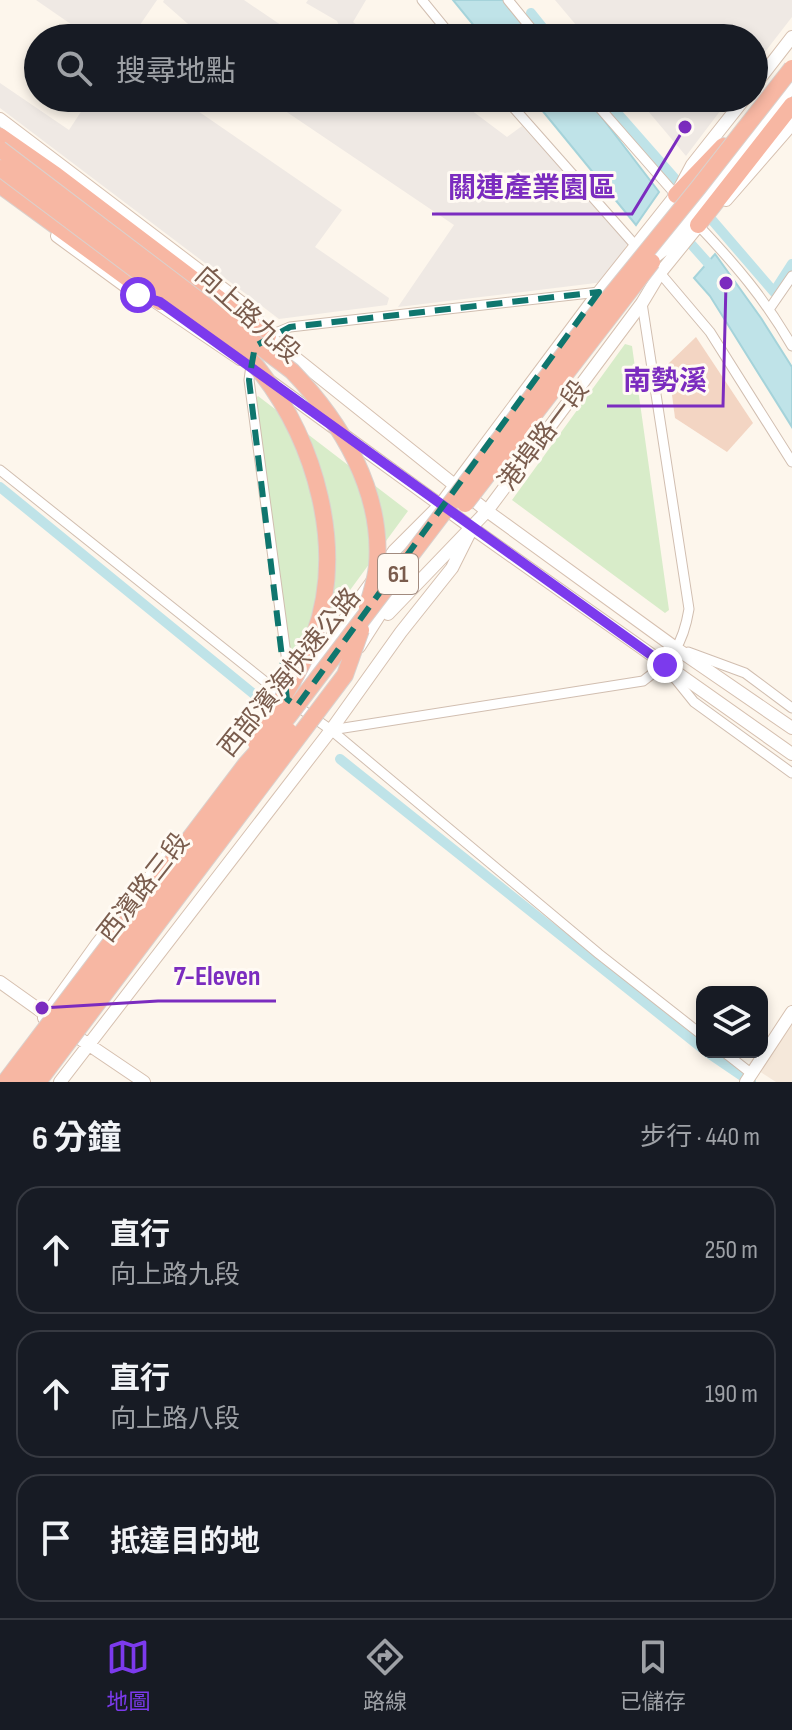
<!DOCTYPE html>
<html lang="zh-TW">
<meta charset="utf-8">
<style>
body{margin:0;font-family:"Sofia Sans Condensed","Noto Sans TC",sans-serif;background:#242831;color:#f1f3f6}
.controls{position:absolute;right:24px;bottom:24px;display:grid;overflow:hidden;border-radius:16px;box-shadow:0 4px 12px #0003}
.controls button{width:72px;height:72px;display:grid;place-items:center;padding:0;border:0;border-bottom:2px solid #363941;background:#171b24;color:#f1f3f6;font:40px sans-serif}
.stop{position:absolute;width:24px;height:24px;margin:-18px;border:6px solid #7c3aed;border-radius:50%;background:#fff}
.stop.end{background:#7c3aed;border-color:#fff;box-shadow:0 2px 8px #0008}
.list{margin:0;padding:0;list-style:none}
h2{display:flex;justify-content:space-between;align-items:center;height:104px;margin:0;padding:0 32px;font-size:34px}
h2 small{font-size:26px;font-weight:400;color:#9ea1a6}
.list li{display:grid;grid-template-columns:52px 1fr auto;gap:24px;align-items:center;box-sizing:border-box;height:128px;margin:0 16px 16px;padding:0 16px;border:2px solid #363941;border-radius:24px}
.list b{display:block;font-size:30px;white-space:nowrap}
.list p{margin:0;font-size:26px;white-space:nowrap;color:#9ea1a6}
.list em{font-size:26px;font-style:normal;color:#9ea1a6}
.icon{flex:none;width:44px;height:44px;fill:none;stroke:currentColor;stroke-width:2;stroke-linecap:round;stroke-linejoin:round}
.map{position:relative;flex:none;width:792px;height:1082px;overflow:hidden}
.search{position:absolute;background:#171b24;box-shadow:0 4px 12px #0003;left:24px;right:24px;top:24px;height:88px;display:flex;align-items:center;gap:20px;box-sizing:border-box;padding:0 28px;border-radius:44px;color:#9ea1a6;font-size:30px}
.sheet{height:536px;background:#171b24}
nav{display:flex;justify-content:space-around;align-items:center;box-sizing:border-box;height:112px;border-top:2px solid #363941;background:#171b24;font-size:22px;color:#9ea1a6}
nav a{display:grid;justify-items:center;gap:4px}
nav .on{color:#7c3aed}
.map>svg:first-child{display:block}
.residential{fill:#f5e8da}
.industrial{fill:#efe9e4}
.green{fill:#d8ecc9}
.water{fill:#bfe3e8;stroke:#a5d3da;stroke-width:2}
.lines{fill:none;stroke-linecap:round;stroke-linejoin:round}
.canal{stroke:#bfe3e8;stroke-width:10}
.building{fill:#f3d5c3}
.street-casing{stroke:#d1beb0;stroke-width:11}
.secondary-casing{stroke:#d6c0b0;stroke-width:14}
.highway-casing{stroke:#dad1cd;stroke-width:18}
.street{stroke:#fff;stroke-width:9}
.secondary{stroke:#fff;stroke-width:12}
.highway{stroke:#f7b7a3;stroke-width:16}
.highway-bridge-casing{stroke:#dad1cd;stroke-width:18;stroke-linecap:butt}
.highway-bridge{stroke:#f7b7a3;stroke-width:16}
.route{stroke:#7c3aed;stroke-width:10}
.marked{fill:none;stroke:#0f766e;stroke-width:6;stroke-dasharray:16 10;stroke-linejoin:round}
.labels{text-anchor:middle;stroke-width:6;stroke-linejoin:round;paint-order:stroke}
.shield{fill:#fffaf3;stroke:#a28b7f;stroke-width:2}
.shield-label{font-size:24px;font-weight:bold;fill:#7a5c4d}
.street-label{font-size:26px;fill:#7a5c4d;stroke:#fffaf3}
.leader{fill:none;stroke:#7b2cbf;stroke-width:3}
.callout-dot{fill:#7b2cbf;stroke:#fffaf3;stroke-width:3}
.callout-label{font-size:28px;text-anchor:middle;font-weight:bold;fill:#7b2cbf;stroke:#fffaf3;stroke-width:6;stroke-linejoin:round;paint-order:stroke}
</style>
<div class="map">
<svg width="792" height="1082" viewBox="0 0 792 1082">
<rect width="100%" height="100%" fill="#fdf6ec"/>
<path class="residential" d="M792,1024v58h-16l-17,-11z"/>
<path class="industrial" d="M36,0h121l-26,38h-40z
M164,0h80l56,38h-96l-41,-36z
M308,0h58l-13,22 22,16h-30l-8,-17 -31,-18z
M555,0h237v17l-38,49v-28h-167z
M0,83l69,47 21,-32h89l163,112 -27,37 74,51 -2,7 -108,14 -279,-211z
M266,98h189l52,39 15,-11 106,117 -24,39 -206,25 56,-82z
M637,98h93l-44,58z"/>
<path class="green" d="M625,344l7,2 37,264 -4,3 -153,-113z
M258,396l150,115 -115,157h-4l-35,-268z"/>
<path class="water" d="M453,0h58l29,38h-56z
M532,98h55l72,94 -23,33z
M715,254l46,64 31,49v60l-82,-131 -16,-18z"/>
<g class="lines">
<path class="canal" d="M531,13l20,25
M604,98l73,83
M712,220l62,72 18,-28
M683,235l32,36
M0,487l261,213
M340,759l362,289
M707,1052l44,30"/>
</g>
<path class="building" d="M696,337l57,86 -26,29 -52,-34 -7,-54z"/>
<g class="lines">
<defs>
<path id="street" d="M422,0l31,38
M508,0l31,38
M505,98l130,147
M591,98l85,97
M698,225c37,39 67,74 94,121
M660,273l50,59 82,130
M770,308l22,-32
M266,337l24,-10 309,-35
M252,358l-3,22 38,282v23
M0,470l287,229 44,31 268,224 103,81
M688,652l57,21 47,35
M669,671l25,31 98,71
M331,730l312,-49c29,-21 40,-36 46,-72l-47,-306
M724,1052l28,22"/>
<path id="secondary" d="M754,86l38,-49
M0,119l250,190 18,27 219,175 190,138 115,79
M726,200l66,-76
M57,236l75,55
M646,264l20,-16 126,-162
M153,300l87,59
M271,382l201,146 320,226
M438,508l161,-216 77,-97 16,-30 53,-67
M388,614l99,-103 155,-208 18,-30 43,-53
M359,647l48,-75
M298,684l96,-133 46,-46
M0,982l52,37
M44,1018l53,-74 71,-90
M67,1030l77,52
M60,1082l271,-352 70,-98 51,-64 20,-40
M746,1082l46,-70"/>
<path id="highway" d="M0,136l56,39 212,161
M0,185l160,117
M676,195l47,-49
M698,225l94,-120"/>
</defs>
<use href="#street" class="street-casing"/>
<use href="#secondary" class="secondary-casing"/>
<use href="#highway" class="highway-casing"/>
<use href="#street" class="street"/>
<use href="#secondary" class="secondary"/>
<use href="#highway" class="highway"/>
<defs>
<path id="highway-bridge" d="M0,149l292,222c49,51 91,120 85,194 -1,14 -6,29 -10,42
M0,168l225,169c11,11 26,21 35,34 56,72 86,177 54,265 -14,39 -38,71 -58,107
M465,504l187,-242
M5,1082l241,-318 42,-47 289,-380 121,-149 94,-120
M21,1082l268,-351
M38,1082l307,-407 16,-45"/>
</defs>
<use href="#highway-bridge" class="highway-bridge-casing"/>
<use href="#highway-bridge" class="highway-bridge"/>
</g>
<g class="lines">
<path class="route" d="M138,295l22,7 505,363"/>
</g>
<path class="marked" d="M599,292l-302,414 -10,-7 -38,-319 6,-34 35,-19z"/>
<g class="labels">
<rect class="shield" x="378" y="554" width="40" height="40" rx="6"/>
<g class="shield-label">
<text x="398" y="582">61</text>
</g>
<g class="street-label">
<text transform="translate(248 314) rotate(42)" y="9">向上路九段</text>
<text transform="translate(543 435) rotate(-53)" y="9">港埠路一段</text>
<text transform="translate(289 672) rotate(-51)" y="9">西部濱海快速公路</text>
<text transform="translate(143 887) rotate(-52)" y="9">西濱路三段</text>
</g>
</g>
<path class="leader" d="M685 127L632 214H432M726 283L723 406H607M42 1008L158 1001H276"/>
<g class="callout-dot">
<circle cx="685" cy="127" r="8"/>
<circle cx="726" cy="283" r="8"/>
<circle cx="42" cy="1008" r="8"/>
</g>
<g class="callout-label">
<text x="532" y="197">關連產業園區</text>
<text x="665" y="390">南勢溪</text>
<text x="217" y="985">7-Eleven</text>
</g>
</svg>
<div class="controls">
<button><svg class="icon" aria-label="layers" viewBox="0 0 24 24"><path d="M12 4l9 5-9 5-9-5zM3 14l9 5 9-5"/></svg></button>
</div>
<div class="stop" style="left:138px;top:295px"></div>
<div class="stop end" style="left:665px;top:665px"></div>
<div class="search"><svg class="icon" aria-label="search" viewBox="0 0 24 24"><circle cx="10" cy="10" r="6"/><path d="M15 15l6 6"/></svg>搜尋地點</div>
</div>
<section class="sheet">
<h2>6 分鐘<small>步行 · 440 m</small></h2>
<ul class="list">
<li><svg class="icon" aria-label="ahead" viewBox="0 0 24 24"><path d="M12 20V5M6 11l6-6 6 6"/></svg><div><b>直行</b><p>向上路九段</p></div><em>250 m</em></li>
<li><svg class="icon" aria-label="ahead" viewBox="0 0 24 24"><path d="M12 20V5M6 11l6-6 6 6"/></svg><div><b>直行</b><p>向上路八段</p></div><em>190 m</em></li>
<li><svg class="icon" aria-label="arrive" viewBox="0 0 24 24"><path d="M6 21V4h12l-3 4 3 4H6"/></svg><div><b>抵達目的地</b></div></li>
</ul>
</section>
<nav>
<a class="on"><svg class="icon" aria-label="map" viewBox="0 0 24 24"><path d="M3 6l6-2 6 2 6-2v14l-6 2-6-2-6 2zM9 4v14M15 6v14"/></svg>地圖</a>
<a><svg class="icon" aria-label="directions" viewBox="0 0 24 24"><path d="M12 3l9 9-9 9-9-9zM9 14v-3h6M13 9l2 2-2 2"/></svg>路線</a>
<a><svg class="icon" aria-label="saved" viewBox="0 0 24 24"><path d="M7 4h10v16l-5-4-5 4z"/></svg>已儲存</a>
</nav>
